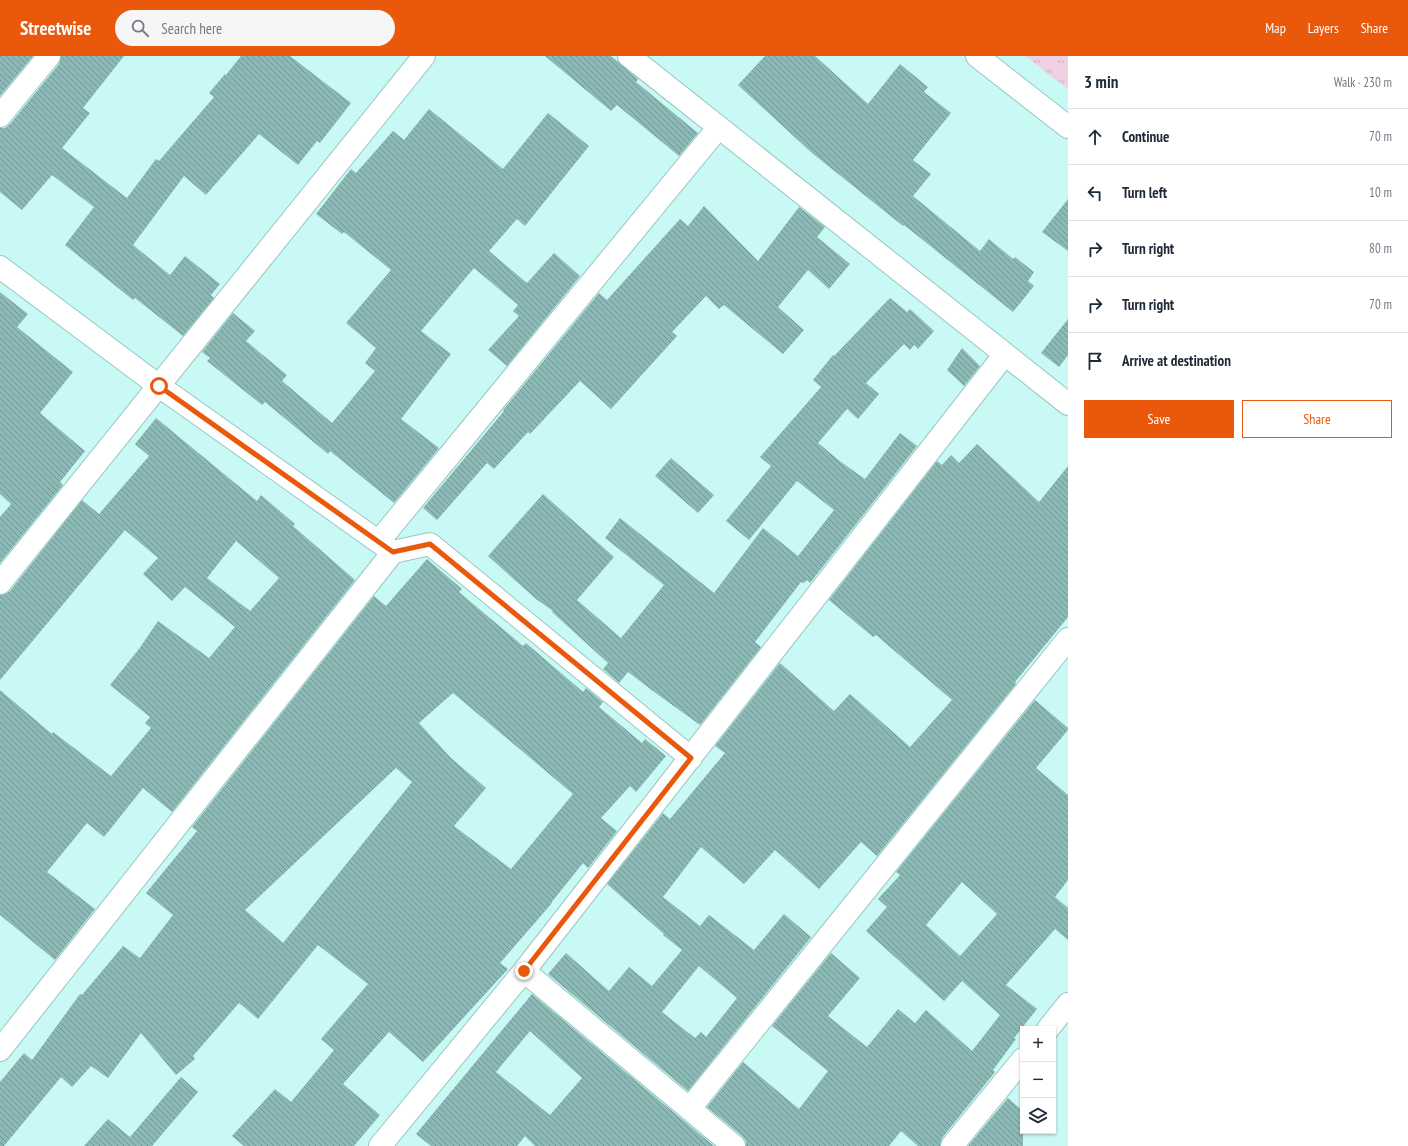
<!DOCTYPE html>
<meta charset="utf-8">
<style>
body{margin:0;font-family:"PT Sans Narrow",sans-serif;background:#f6f6f7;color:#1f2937}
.controls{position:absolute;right:12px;bottom:12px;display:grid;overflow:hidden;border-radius:0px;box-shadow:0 1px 3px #0004}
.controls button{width:36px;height:36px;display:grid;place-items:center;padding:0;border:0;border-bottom:1px solid #e0e1e3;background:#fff;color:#1f2937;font:20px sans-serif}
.stop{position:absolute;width:12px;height:12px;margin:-9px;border:3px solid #ea580c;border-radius:50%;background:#fff}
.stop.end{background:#ea580c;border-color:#fff;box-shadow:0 1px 4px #0008}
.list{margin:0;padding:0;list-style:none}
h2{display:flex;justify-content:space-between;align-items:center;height:52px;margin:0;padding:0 16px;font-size:17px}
h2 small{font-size:13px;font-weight:400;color:#747a83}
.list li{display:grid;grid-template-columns:26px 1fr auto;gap:12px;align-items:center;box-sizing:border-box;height:56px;padding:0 16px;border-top:1px solid #e0e1e3}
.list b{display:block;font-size:15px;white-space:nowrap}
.list em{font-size:13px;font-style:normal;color:#747a83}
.actions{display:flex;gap:8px;padding:12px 16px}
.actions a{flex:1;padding:9px 0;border:1px solid #ea580c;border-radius:0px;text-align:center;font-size:14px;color:#ea580c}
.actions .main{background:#ea580c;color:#fff}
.icon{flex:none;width:22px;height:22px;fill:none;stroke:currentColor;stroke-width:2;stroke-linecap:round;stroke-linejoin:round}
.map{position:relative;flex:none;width:1068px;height:1090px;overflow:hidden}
header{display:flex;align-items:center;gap:24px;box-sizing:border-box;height:56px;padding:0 20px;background:#ea580c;color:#fff}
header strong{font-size:19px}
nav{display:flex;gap:22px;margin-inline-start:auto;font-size:14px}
.search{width:280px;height:36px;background:#f6f6f7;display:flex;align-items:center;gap:10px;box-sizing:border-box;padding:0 14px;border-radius:22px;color:#747a83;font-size:15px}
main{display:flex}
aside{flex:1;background:#fff}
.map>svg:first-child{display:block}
.park{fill:url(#park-tufts)}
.building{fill:url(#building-back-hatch);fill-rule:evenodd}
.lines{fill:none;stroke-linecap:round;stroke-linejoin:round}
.minor-casing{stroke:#98c7c3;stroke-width:24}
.minor{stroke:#fff;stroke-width:22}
.route{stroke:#ea580c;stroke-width:5}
</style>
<header>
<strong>Streetwise</strong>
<div class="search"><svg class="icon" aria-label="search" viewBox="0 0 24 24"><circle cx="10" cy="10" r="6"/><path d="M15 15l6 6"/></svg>Search here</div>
<nav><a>Map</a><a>Layers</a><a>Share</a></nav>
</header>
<main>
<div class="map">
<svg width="1068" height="1090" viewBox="0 0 1068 1090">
<defs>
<pattern id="park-tufts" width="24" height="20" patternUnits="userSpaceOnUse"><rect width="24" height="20" fill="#f0d0e3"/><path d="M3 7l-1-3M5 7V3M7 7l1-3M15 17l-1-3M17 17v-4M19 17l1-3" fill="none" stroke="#cdb2c3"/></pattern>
<pattern id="building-back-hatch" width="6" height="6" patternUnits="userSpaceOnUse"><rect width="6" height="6" fill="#8bbab6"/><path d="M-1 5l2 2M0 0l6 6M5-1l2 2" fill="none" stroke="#709794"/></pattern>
</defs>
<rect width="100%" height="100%" fill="#c8f9f5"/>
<path class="park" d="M1025,0h43v33z"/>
<path class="building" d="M0,0h33l-33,40z
M61,0h63l-41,52 7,5 -28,35 65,50 29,-39 3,2 55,-64 -5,-4 16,-19 1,1 15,-19h49l61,47 -31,40 -3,-2 -19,24 -39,-31 -53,61 -22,-19 -51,69 37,30 15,-19 35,28 -9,11 3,3 -31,38 -48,-38 -2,2 -68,-55 29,-38 -42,-32 -30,35 -22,-18v-64h5l5,-4 49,-60z
M545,0h66l27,23 -2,3 62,51 -19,23 -62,-51 -6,6z
M765,0h50l53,48 32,-40 28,23 -4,5 27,21 -38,47 18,14 -18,22 67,55 9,-12 24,20 2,-2 19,15 -6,9 6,5 -21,26 -109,-87 -1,1 -91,-73 -74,-68z
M429,53l74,60 45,-56 41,33 -64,80 -8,-7 -28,32 38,32 27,-30 26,23 -73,90 -19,-16 31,-34 -6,-5 5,-6 -44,-37 -53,63 30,23 -50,65 38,29 -45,55 -64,-52 -2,3 -63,-52 -3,3 -55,-44 3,-3 -8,-6 31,-39 22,18 -9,10 41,34 -5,6 50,42 43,-52 -10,-8 11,-15 -30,-25 45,-53 -47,-38 -2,2 -26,-20 35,-45 5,4 37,-42 11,9z
M1068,143v52l-26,-19z
M704,150l54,55 41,-54 26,20 -8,10 33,27 -21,25 -21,-19 -30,37 26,23 -21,24 -59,-49 -5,4 -13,-13 -34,36 5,4 -66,73 -31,-28 -50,53 -2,-2 -34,37 -7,-6 -50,57 -14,-12 81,-97 -1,-1 96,-117 8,7 73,-81 8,7z
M0,236l28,22 -11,13 56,45 -33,41 45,38 -25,31 3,3 -63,78v-46l11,-13 -11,-10z
M890,242l17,14 3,-3 24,22 -16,18 -4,-4 -4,5 -6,-6 -38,39 13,11 -21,25 -11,-10 -29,34 23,19 24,17 35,-46 17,13 -107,137 -3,-3 -3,3 -3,-1 -46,60 6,5 -61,78 -47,-34 -25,-19 -9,11 -16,-14 5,-6 -56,-51 1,-1 -17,-12 -48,-43 55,-62 71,63 -37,43 44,38 43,-53 -59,-47 15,-20 94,75 49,-65 35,28 36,-46 -37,-29 -48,59 -23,-19 45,-55 -11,-9 61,-70 -8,-7 20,-25 1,1z
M1068,263v36l-9,12 -18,-14z
M962,292l18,18 -16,20 -17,-16z
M156,362l101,83 4,-6 34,29 -2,2 62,54 -183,232 -29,-24 -39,49 -17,-14 -40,49 48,37 -40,51 -55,-45v-225l52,44 1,-2 58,44 40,-48 -6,-5 5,-6 -40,-32 29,-36 19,-28 51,37 26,-31 -50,-40 -13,14 -29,-27 15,-16 -33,-28 -125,150v-85l5,-1 5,-3 72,-91 17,14 50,-58 -14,-12zM236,485l43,37 -29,33 -43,-33z
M977,388l62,58 29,-36v151l-53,65 1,2 -139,172 -16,-14 -42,47 -44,-39 -31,34 -43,-37 -38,50 37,29 9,-11 45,35 30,-36 27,23 -123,154 -140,-117 18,-21 43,38 20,-24 23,19 30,-36 -19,-15 1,-1 -57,-50 56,-71 7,6 55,-66 -10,-7 65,-83 54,48 16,-17 60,53 42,-47 -76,-65 -3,2 -44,-37 108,-139 5,4 9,-10 8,8zM699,910l38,32 -31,39 -5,-5 -6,6 -33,-26z
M671,402l43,37 -16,18 -43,-37z
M427,503l35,30 -3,3 64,54 3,-3 57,49 3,-4 17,14 -4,5 43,36 3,-4 21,17 -30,36 -6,-6 -29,32 16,13 -29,37 -5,-5 -32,40h1l-52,60 8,6 -85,93 -34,-30 -46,52 37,31 -26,31h-110l-12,-10 43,-47 16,13 43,-52 -13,-11 47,-55 -50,-39 -60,74 -19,-16 -46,53 2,3 -19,16 -35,-42 -33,45 -17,-12 -19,21 -11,-10 -57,69h-4v-64l24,-29 8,7 48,-66 2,1 41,-49 17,12 33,-43 -27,-22 51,-62 -5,-4 182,-231 12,10zM453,637l120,101 -62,75 -57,-43 32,-38 -35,-30 -32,-35zM396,712l16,14 -129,161 -38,-33z
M1035,644l33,28v2l-32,38 32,27v85l-13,17 13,11v32l-13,-11 -49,56 31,24 -23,29 2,1 -23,31 2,2 -53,66 -2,8h-22l-17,-15 -12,15h-143v-5l-4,-5 -35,-29 36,-45 56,47 29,-38 -56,-45 59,-73 29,25 -32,38 39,31 31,-38 17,14 11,-13 46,41 28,-36 -38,-34 -18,20 -78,-70 21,-24 -9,-8 22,-24 -4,-3zM962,826l35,32 -37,42 -34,-31z
M532,938l182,152h-179l-10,-10 -8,10h-86l-15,-12zM530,975l52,47 -32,37 -54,-43z
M181,1021l17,15 -46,54h-68l24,-27 22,18z
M1008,1042l15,13v35h-55z"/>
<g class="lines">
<defs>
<path id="minor" d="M629,0l439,348
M977,0l91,71
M0,60l49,-60
M0,211l159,119 234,166 37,-8 261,214
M379,485l340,-414
M0,527l424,-527
M524,915l210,175
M1048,973l20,-25
M0,994l393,-498
M690,1052l378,-469
M380,1090l144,-175 481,-617
M952,1090l71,-87"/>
</defs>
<use href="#minor" class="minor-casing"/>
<use href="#minor" class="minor"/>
</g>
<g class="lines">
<path class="route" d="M159,330l234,166 37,-8 261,214 -167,213"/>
</g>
</svg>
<div class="controls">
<button>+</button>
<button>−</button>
<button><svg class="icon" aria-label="layers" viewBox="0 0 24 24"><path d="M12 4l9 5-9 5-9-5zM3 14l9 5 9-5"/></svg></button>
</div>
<div class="stop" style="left:159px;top:330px"></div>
<div class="stop end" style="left:524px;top:915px"></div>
</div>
<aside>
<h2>3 min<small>Walk · 230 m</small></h2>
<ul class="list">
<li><svg class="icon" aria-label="ahead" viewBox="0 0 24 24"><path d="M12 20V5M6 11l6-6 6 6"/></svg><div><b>Continue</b></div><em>70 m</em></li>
<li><svg class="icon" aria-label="left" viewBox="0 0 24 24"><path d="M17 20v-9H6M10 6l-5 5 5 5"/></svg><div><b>Turn left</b></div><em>10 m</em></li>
<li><svg class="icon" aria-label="right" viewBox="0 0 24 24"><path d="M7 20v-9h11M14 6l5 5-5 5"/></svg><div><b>Turn right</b></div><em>80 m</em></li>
<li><svg class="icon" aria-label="right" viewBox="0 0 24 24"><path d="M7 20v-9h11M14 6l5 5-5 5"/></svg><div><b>Turn right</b></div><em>70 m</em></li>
<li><svg class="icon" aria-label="arrive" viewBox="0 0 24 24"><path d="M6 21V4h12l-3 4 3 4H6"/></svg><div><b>Arrive at destination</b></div></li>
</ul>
<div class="actions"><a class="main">Save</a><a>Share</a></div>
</aside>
</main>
